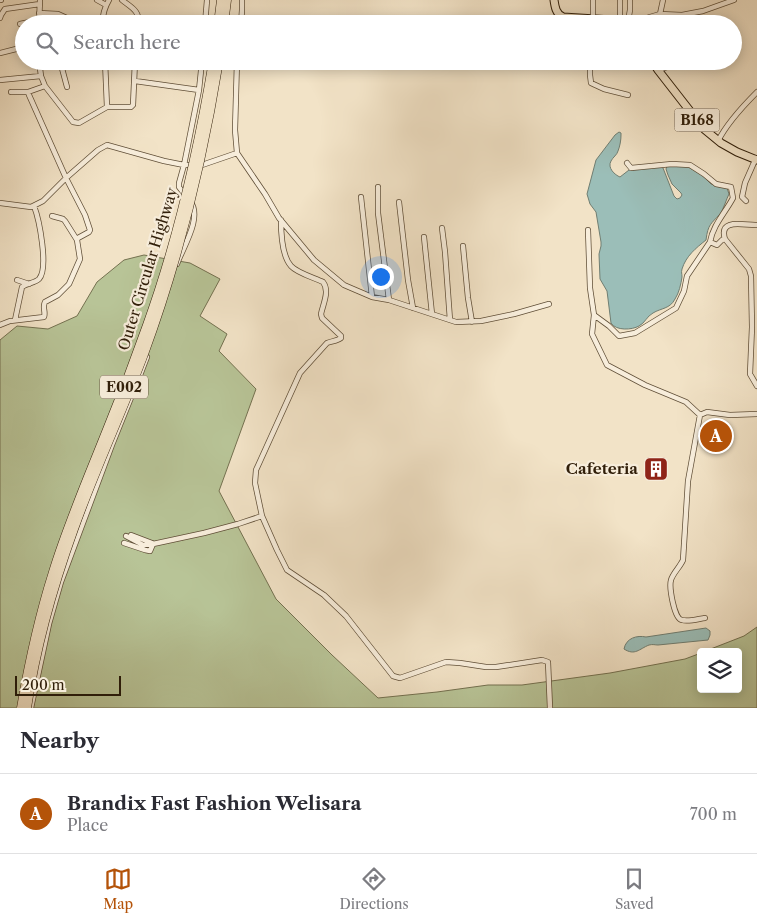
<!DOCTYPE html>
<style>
body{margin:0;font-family:"Libre Caslon Text",serif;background:#f7f7f7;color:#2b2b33}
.controls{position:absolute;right:15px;bottom:15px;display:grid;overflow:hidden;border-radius:5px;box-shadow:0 2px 12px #0003}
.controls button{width:45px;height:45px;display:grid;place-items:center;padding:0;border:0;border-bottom:1px solid #e1e1e2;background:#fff;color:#2b2b33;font:25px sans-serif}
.scale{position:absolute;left:15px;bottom:12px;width:106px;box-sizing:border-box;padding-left:5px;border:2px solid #301e09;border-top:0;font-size:14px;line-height:18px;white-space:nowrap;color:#301e09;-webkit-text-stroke:4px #f7eddb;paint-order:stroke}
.you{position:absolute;left:380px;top:276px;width:18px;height:18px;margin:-12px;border:4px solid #fff;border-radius:50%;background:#1a73e8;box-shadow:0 0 0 8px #1a73e833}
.badge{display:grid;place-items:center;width:32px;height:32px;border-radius:50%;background:#b45309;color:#fff;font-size:16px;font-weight:700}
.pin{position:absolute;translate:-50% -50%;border:2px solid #fff;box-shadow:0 1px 5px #0006}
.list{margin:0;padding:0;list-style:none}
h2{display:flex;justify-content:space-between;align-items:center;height:65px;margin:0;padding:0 20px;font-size:21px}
h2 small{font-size:16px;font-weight:400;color:#7c7c81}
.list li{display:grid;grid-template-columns:32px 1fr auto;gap:15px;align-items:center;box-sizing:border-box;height:80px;padding:0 20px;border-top:1px solid #e1e1e2}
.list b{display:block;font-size:19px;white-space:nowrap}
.list p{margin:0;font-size:16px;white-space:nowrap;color:#7c7c81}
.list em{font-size:16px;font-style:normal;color:#7c7c81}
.icon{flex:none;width:28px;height:28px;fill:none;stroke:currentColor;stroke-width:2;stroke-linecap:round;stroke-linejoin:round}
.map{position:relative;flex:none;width:757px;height:708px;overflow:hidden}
.search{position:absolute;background:#fff;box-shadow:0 2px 12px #0003;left:15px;right:15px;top:15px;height:55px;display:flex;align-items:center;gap:12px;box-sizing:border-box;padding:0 18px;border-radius:28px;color:#7c7c81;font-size:19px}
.sheet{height:145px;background:#fff}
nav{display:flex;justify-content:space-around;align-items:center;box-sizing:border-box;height:70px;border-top:1px solid #e1e1e2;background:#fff;font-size:14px;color:#7c7c81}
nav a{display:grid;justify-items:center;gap:2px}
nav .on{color:#b45309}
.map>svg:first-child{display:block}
.green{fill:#b8c497;stroke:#747150}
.water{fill:#9bbeb8;stroke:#707e72}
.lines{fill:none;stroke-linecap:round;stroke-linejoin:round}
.minor-casing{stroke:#604f38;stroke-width:6}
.primary-casing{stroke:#301e09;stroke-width:9}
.motorway-casing{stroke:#301e09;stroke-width:9}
.minor{stroke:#f7eddb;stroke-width:4.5}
.primary{stroke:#f2e3c7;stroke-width:7}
.motorway{stroke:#f2e3c7;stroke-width:8}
.motorway-bridge-casing{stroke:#301e09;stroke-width:9;stroke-linecap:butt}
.motorway-bridge{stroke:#f2e3c7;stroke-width:8}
.labels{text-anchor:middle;stroke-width:4.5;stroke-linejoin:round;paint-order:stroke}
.shield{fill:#f7eddb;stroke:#6c5c48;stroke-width:1}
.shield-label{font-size:14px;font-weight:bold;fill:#301e09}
.street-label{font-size:15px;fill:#301e09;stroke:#f7eddb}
.poi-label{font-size:15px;font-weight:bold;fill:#301e09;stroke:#f7eddb;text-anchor:end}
</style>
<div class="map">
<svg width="757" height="708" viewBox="0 0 757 708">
<rect width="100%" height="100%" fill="#f2e3c7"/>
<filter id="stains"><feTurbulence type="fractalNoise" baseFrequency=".004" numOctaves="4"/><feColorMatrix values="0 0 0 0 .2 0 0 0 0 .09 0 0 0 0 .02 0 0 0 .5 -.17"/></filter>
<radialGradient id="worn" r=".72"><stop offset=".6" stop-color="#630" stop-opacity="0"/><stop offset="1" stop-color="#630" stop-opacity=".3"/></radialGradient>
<path class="green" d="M144,255l46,8 30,16 -20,37 27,18 -8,17 37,38 -37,102 57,108 56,56 46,43 59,-6 51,-7h34l88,-12 75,-14 16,-6v36h37v-37h-35l41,-16 13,-9v81h-757v-368l17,-14 31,3 29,-13 20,-34 27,-22z"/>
<path class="water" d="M619,132l2,1v2c0,5 -1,11 -3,16 -1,4 -5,6 -7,10 -4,7 4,14 9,16l9,-7 2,-1 29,-3 3,2 11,28 3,3 3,-1 2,-3 -1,-2 -9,-9 -4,-9 -2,-6 1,-3 15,-1 8,3 12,7 9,9 16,4 2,6c-3,6 -5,14 -9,20 -9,10 -12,10 -14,26 -10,8 -20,16 -24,29 -1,4 0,4 0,8 -1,7 -3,16 -7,22 -5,10 -14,9 -22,14 -6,3 -8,10 -14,13 -7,4 -23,5 -28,-3l-4,-32 -7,-12 -1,-25 2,-8v-4l-5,-30 -6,-8 -3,-10 9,-34 19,-25z
M706,628l4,3v4l-2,5 -50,5c-3,0 -5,-1 -9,0 -10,4 -14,11 -25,4 2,-11 13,-14 22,-12z"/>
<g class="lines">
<defs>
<path id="minor" d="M0,0h1
M97,0l9,5
M122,0c10,8 17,10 17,24
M39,13l19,1 11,5
M660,14l3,-14
M0,18l1,-3 4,-6 35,-5
M620,21v-21
M628,21l2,-11v-10
M20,24l19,-4
M39,24l1,-24
M103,24c-1,-9 2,-17 6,-24
M205,24l2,-24
M241,24l1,-14v-10
M591,24l2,-5v-19
M591,24h19
M636,24l4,-4 20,-6 22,1 21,-4 31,-11
M0,53l24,-6
M39,61l2,15 4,10 28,36 6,1 28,-16 -2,-46
M60,61l7,26
M120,61l15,4
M237,61l-2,69 2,23 28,41 14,24 35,42 30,25 28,12 17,3 67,22 25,-1 33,-7 35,-10
M590,61v14l1,8 13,6 24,6
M658,70l28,-9
M0,80l41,-4
M135,81l64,9
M11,92h17
M107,107h24l2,-2 2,-44
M718,141c9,-18 25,-35 39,-49
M627,163l4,5 41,-4 18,1 14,9 12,10 15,3 2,11c-8,15 -20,27 -23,44l7,3 5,-5 3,-1
M378,187v26l11,87
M185,195l-6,-8v-4l5,-18 15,-75 3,-29
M361,197l11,100
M746,201l-4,-4 3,-14 11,-25
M399,202l9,78 5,28
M0,203l31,4 12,-6 23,-23 32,-28 9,-5 57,16 20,4h18l35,-12
M52,216l11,3 2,2 12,19
M281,220c0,14 1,36 10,46 6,7 24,12 32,16 7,9 0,22 -2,32l1,4 19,18v2c-4,3 -9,3 -14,5l-27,30 -44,97 -1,13 7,33 15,34 10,20 37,25 22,21 47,60 7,2 46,-16 14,1 26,4h10l46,-7 6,2 2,46
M757,225c-11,1 -39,-8 -32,14l24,30 2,7 1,51 -2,47 7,12
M442,228l3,24 5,68
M588,230l2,58 4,27 -2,19 15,31 38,20 41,17 14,13
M424,237l8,77
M463,246l5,52 4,24
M177,264c6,-17 26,-47 13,-63
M17,280l12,4
M594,315l15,11 10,10 16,-3 41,-25 8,-17 3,-15 23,-34
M15,320l7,-33c5,-4 13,-4 17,-8 10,-11 0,-60 -5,-73
M0,325l10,-4 34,-4c2,-5 -2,-10 1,-15l13,-7 11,-11 11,-25 -3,-19 1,-2 11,-6 1,-2 -5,-15 -19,-37 -37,-83 -1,-3 17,-6
M131,535l21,8
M126,536l17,9 10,-1 51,-11 34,-9 24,-8
M124,543l21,7 5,1 3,-7
M705,618c-7,1 -17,4 -23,2 -8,-1 -13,-33 -11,-40 2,-7 9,-13 12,-20l5,-79 12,-66 7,-3 23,3 27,-1
M31,708l18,-84 12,-42 51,-137 27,-67 8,-21"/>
<path id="primary" d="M554,0c1,7 2,14 9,17l65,4 6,3
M652,61l6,9 46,59 17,14 16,9 20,8"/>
<path id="motorway" d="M218,24l3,-24
M224,24l3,-24"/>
</defs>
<use href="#minor" class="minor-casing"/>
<use href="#primary" class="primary-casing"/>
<use href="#motorway" class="motorway-casing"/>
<use href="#minor" class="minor"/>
<use href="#primary" class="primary"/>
<use href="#motorway" class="motorway"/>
<defs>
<path id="motorway-bridge" d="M21,708c8,-46 18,-92 32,-136 15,-49 36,-97 55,-145 14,-34 27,-68 39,-102 31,-86 51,-174 66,-264
M27,708c9,-61 26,-121 47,-179 21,-59 48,-116 70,-175 35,-95 59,-194 75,-293"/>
</defs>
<use href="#motorway-bridge" class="motorway-bridge-casing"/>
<use href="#motorway-bridge" class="motorway-bridge"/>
</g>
<defs>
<symbol id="building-square" viewBox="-11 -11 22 22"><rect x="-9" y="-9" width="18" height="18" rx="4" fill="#8f2418" stroke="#f7eddb"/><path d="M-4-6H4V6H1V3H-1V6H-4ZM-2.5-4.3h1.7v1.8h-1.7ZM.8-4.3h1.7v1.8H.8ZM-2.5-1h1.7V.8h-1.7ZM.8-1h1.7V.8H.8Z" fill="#fff"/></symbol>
</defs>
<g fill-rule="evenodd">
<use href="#building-square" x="642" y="455" width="28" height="28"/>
</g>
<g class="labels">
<g class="shield">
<rect x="674.5" y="108.5" width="45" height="23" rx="4"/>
<rect x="100" y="375.5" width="48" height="23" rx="4"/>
</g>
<g class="shield-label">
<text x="697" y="125">B168</text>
<text x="124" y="392">E002</text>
</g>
<g class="street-label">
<text transform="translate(148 269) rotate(-73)" y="5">Outer Circular Highway</text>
</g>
<g class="poi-label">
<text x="638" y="474">Cafeteria</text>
</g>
</g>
<rect width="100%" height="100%" filter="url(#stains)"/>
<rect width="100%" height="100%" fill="url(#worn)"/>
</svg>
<div class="controls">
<button><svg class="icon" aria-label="layers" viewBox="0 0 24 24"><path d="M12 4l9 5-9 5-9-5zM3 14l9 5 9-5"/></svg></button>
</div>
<div class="scale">200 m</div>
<div class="you"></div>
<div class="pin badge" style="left:716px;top:436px">A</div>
<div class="search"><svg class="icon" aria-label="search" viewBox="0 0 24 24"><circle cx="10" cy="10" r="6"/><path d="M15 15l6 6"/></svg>Search here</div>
</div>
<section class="sheet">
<h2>Nearby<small></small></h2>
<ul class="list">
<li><span class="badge">A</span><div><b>Brandix Fast Fashion Welisara</b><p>Place</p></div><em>700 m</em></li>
</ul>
</section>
<nav>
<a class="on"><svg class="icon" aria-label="map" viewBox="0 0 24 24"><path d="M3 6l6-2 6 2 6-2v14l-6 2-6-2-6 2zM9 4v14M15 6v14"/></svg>Map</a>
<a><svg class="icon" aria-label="directions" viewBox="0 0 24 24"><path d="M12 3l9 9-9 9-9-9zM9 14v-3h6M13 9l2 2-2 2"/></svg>Directions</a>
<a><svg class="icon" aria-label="saved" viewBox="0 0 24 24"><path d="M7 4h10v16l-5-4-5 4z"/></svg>Saved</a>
</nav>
